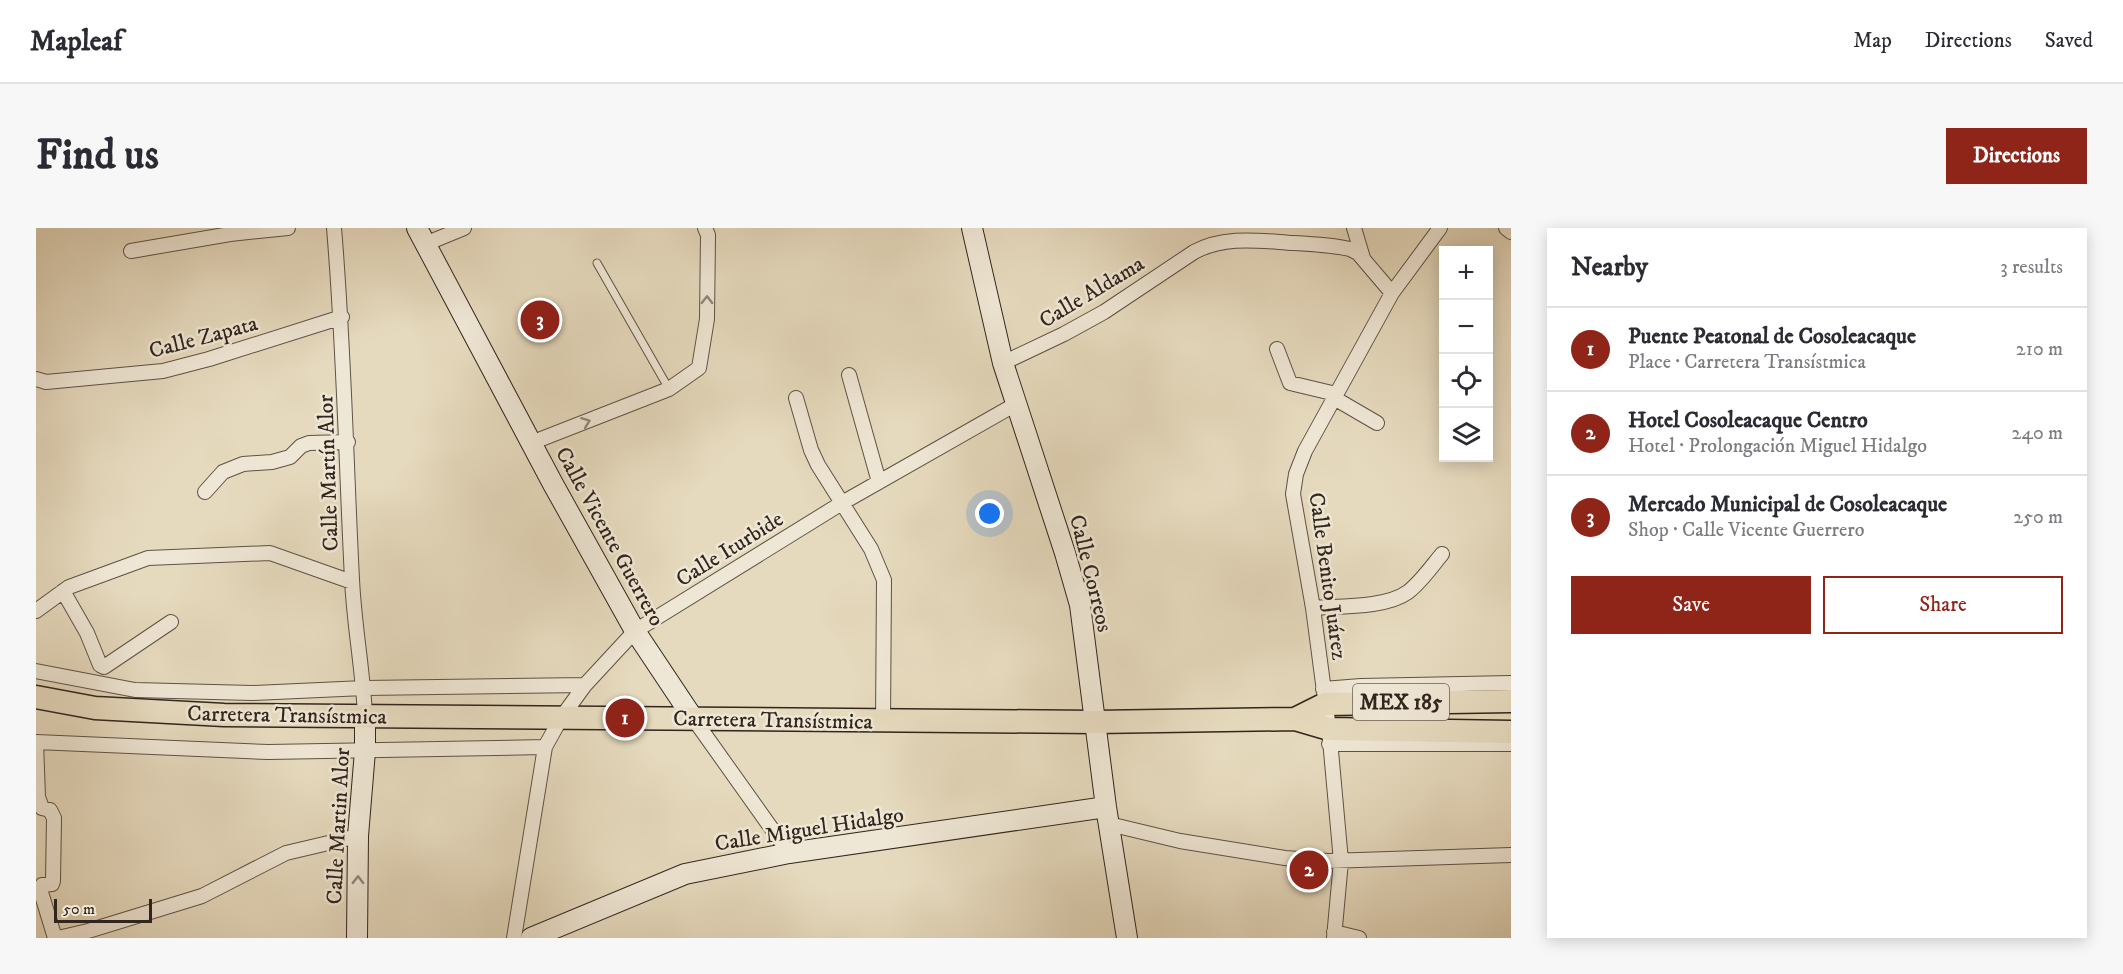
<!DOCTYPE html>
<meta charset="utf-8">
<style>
body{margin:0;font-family:"IM FELL DW Pica",serif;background:#f7f7f7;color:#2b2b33}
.controls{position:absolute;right:18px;top:18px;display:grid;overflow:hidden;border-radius:0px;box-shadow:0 3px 15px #0003}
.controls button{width:54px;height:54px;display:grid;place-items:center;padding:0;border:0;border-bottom:2px solid #e1e1e2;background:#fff;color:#2b2b33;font:30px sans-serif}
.scale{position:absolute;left:18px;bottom:15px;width:98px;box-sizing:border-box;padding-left:6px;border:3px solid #31251e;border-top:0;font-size:16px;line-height:21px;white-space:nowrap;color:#31251e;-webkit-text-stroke:4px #efe7d5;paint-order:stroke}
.you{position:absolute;left:954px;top:286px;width:21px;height:21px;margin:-15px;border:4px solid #fff;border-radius:50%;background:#1a73e8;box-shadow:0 0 0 9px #1a73e833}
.badge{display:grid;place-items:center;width:39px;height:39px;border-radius:50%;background:#8f2418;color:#fff;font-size:20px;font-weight:700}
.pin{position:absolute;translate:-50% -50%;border:3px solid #fff;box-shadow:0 2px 6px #0006}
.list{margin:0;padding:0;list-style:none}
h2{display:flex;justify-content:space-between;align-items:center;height:78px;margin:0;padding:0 24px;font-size:26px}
h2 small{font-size:20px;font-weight:400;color:#7c7c81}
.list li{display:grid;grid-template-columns:39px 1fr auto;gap:18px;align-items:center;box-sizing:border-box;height:84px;padding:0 24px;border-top:2px solid #e1e1e2}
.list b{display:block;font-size:22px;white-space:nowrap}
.list p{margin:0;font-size:20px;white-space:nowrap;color:#7c7c81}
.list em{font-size:20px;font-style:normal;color:#7c7c81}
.actions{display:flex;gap:12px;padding:18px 24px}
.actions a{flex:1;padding:14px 0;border:2px solid #8f2418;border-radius:0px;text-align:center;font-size:21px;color:#8f2418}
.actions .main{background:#8f2418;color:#fff}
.icon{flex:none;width:33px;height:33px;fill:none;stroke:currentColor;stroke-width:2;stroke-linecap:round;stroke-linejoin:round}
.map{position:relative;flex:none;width:1475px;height:710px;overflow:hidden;border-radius:0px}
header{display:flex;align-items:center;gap:36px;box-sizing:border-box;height:84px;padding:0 30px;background:#fff;border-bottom:2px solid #e1e1e2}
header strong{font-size:28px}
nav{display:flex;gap:33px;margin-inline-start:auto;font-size:21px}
.intro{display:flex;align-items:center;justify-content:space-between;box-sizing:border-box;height:144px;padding:0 36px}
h1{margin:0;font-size:42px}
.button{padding:15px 27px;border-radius:0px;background:#8f2418;color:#fff;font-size:21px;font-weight:700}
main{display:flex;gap:36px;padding:0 36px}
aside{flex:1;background:#fff;border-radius:0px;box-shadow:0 3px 15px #0003}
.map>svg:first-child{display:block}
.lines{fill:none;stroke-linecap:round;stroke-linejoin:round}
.lane-casing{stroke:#5e5246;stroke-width:9}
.street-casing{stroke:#5e5246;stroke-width:16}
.secondary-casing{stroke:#31251e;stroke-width:22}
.primary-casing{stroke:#31251e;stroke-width:25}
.lane{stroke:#efe7d5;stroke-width:7}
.street{stroke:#efe7d5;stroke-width:14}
.secondary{stroke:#efe7d5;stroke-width:20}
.primary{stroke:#e6dabe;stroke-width:22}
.oneway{stroke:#90867a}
.labels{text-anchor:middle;stroke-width:5;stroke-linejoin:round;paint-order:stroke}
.shield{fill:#efe7d5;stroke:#6a5f55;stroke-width:1.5}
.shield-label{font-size:21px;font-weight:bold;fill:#31251e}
.street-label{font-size:22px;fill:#31251e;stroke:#efe7d5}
</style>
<header>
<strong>Mapleaf</strong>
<nav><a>Map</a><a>Directions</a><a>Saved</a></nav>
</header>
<div class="intro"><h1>Find us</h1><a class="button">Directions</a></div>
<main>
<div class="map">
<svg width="1475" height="710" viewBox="0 0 1475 710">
<rect width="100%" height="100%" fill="#e6dabe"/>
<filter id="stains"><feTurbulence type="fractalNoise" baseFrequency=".00333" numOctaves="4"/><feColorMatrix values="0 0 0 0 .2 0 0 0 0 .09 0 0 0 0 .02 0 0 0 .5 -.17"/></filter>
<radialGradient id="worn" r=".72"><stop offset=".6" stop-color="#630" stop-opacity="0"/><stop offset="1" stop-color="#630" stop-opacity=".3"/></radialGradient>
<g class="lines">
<defs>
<path id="lane" d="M561,35l72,126"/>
<path id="street" d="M298,0c10,117 12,234 18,351 2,46 11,91 13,137
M1318,0l9,30
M1470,0l5,4
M389,16l39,-16
M95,23l99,-17 58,-6
M1241,121l13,34 46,11
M967,135l61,-29 40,-22 90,-60c31,-17 66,-11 100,-9 19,1 38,2 56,6l8,4 34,40
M813,147l30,107
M0,151l10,3 117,-11 46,-12 133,-42
M760,170l15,52 7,15 53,84 13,31 -1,141
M1298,170l43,25
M495,215l138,-54 30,-21 8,-49 1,-84 -3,-7
M169,264l18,-20 20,-8 29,-2 18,-5 11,-11 8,-3 39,-1
M27,363l24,42 13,32 4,2 67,-45
M1277,380c27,-2 73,0 95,-16 13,-10 24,-26 34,-38
M0,383l33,-24 79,-29 122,-5 82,29
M0,443l99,19 117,3 112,-5 221,-3
M1287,461l38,-3 150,-3
M657,490l96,135
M0,514l232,10 277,-5
M0,514l2,55 4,11 8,2 4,8 -1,63 -1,3 -10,1 -2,4 15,49
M1293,516h182
M1073,596l71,17 105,17 43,3 183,-6
M1298,704l25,6
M22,710l30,-7 114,-35 84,-43 72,-17
M478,710l31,-191 16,-29 24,-33 50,-54 207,-128 174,-99
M1298,710l7,-77 -12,-132 -16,-121 -20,-114 3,-20 9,-23 87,-158 48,-65"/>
<path id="secondary" d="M381,0l136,256 82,147 58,87
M936,0l31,135 62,190 15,52 26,202 21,131
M321,710l1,-102 7,-85v-35
M495,710l154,-64 104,-21 317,-46"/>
<path id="primary" d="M0,469l59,11 129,7 871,7 200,-3 34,10 182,3
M1259,491l30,-15 186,-3"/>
</defs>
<use href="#lane" class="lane-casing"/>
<use href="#street" class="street-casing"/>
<use href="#secondary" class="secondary-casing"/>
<use href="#primary" class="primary-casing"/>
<use href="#lane" class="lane"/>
<use href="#street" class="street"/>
<use href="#secondary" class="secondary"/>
<use href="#primary" class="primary"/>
</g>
<defs><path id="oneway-chevron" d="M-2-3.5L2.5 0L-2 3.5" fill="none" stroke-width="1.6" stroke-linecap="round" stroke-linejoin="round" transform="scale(1.5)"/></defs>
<g class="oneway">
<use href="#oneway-chevron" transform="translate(671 72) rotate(-89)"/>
<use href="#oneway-chevron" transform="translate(550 194) rotate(-21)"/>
<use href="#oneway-chevron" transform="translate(322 652) rotate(-89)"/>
</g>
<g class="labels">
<rect class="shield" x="1317" y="456" width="96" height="36" rx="4.5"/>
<g class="shield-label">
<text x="1365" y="481">MEX 185</text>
</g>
<g class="street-label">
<text transform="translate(1055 63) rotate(-31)" y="8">Calle Aldama</text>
<text transform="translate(167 108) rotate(-15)" y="8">Calle Zapata</text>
<text transform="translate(291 245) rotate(-92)" y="8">Calle Martín Alor</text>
<text transform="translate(575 308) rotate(61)" y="8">Calle Vicente Guerrero</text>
<text transform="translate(693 320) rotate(-32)" y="8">Calle Iturbide</text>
<text transform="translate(1056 345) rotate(76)" y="8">Calle Correos</text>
<text transform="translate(1293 348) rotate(82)" y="8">Calle Benito Juárez</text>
<text transform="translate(251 486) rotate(1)" y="8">Carretera Transístmica</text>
<text transform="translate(737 491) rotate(1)" y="8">Carretera Transístmica</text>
<text transform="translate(301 598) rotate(-87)" y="8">Calle Martin Alor</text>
<text transform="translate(773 600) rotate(-9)" y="8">Calle Miguel Hidalgo</text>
</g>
</g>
<rect width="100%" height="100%" filter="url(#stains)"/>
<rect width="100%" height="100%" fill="url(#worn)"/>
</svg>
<div class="controls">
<button>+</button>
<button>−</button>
<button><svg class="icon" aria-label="locate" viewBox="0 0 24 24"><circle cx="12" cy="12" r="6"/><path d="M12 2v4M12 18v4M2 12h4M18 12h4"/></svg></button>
<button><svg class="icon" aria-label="layers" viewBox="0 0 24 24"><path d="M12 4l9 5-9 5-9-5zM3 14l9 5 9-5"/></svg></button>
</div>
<div class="scale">50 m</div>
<div class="you"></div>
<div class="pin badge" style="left:589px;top:490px">1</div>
<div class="pin badge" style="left:1273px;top:642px">2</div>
<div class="pin badge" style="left:504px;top:92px">3</div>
</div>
<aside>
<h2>Nearby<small>3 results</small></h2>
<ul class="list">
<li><span class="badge">1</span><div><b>Puente Peatonal de Cosoleacaque</b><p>Place · Carretera Transístmica</p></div><em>210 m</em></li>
<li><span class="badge">2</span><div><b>Hotel Cosoleacaque Centro</b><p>Hotel · Prolongación Miguel Hidalgo</p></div><em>240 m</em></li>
<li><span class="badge">3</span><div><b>Mercado Municipal de Cosoleacaque</b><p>Shop · Calle Vicente Guerrero</p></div><em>250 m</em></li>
</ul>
<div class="actions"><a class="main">Save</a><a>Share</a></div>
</aside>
</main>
